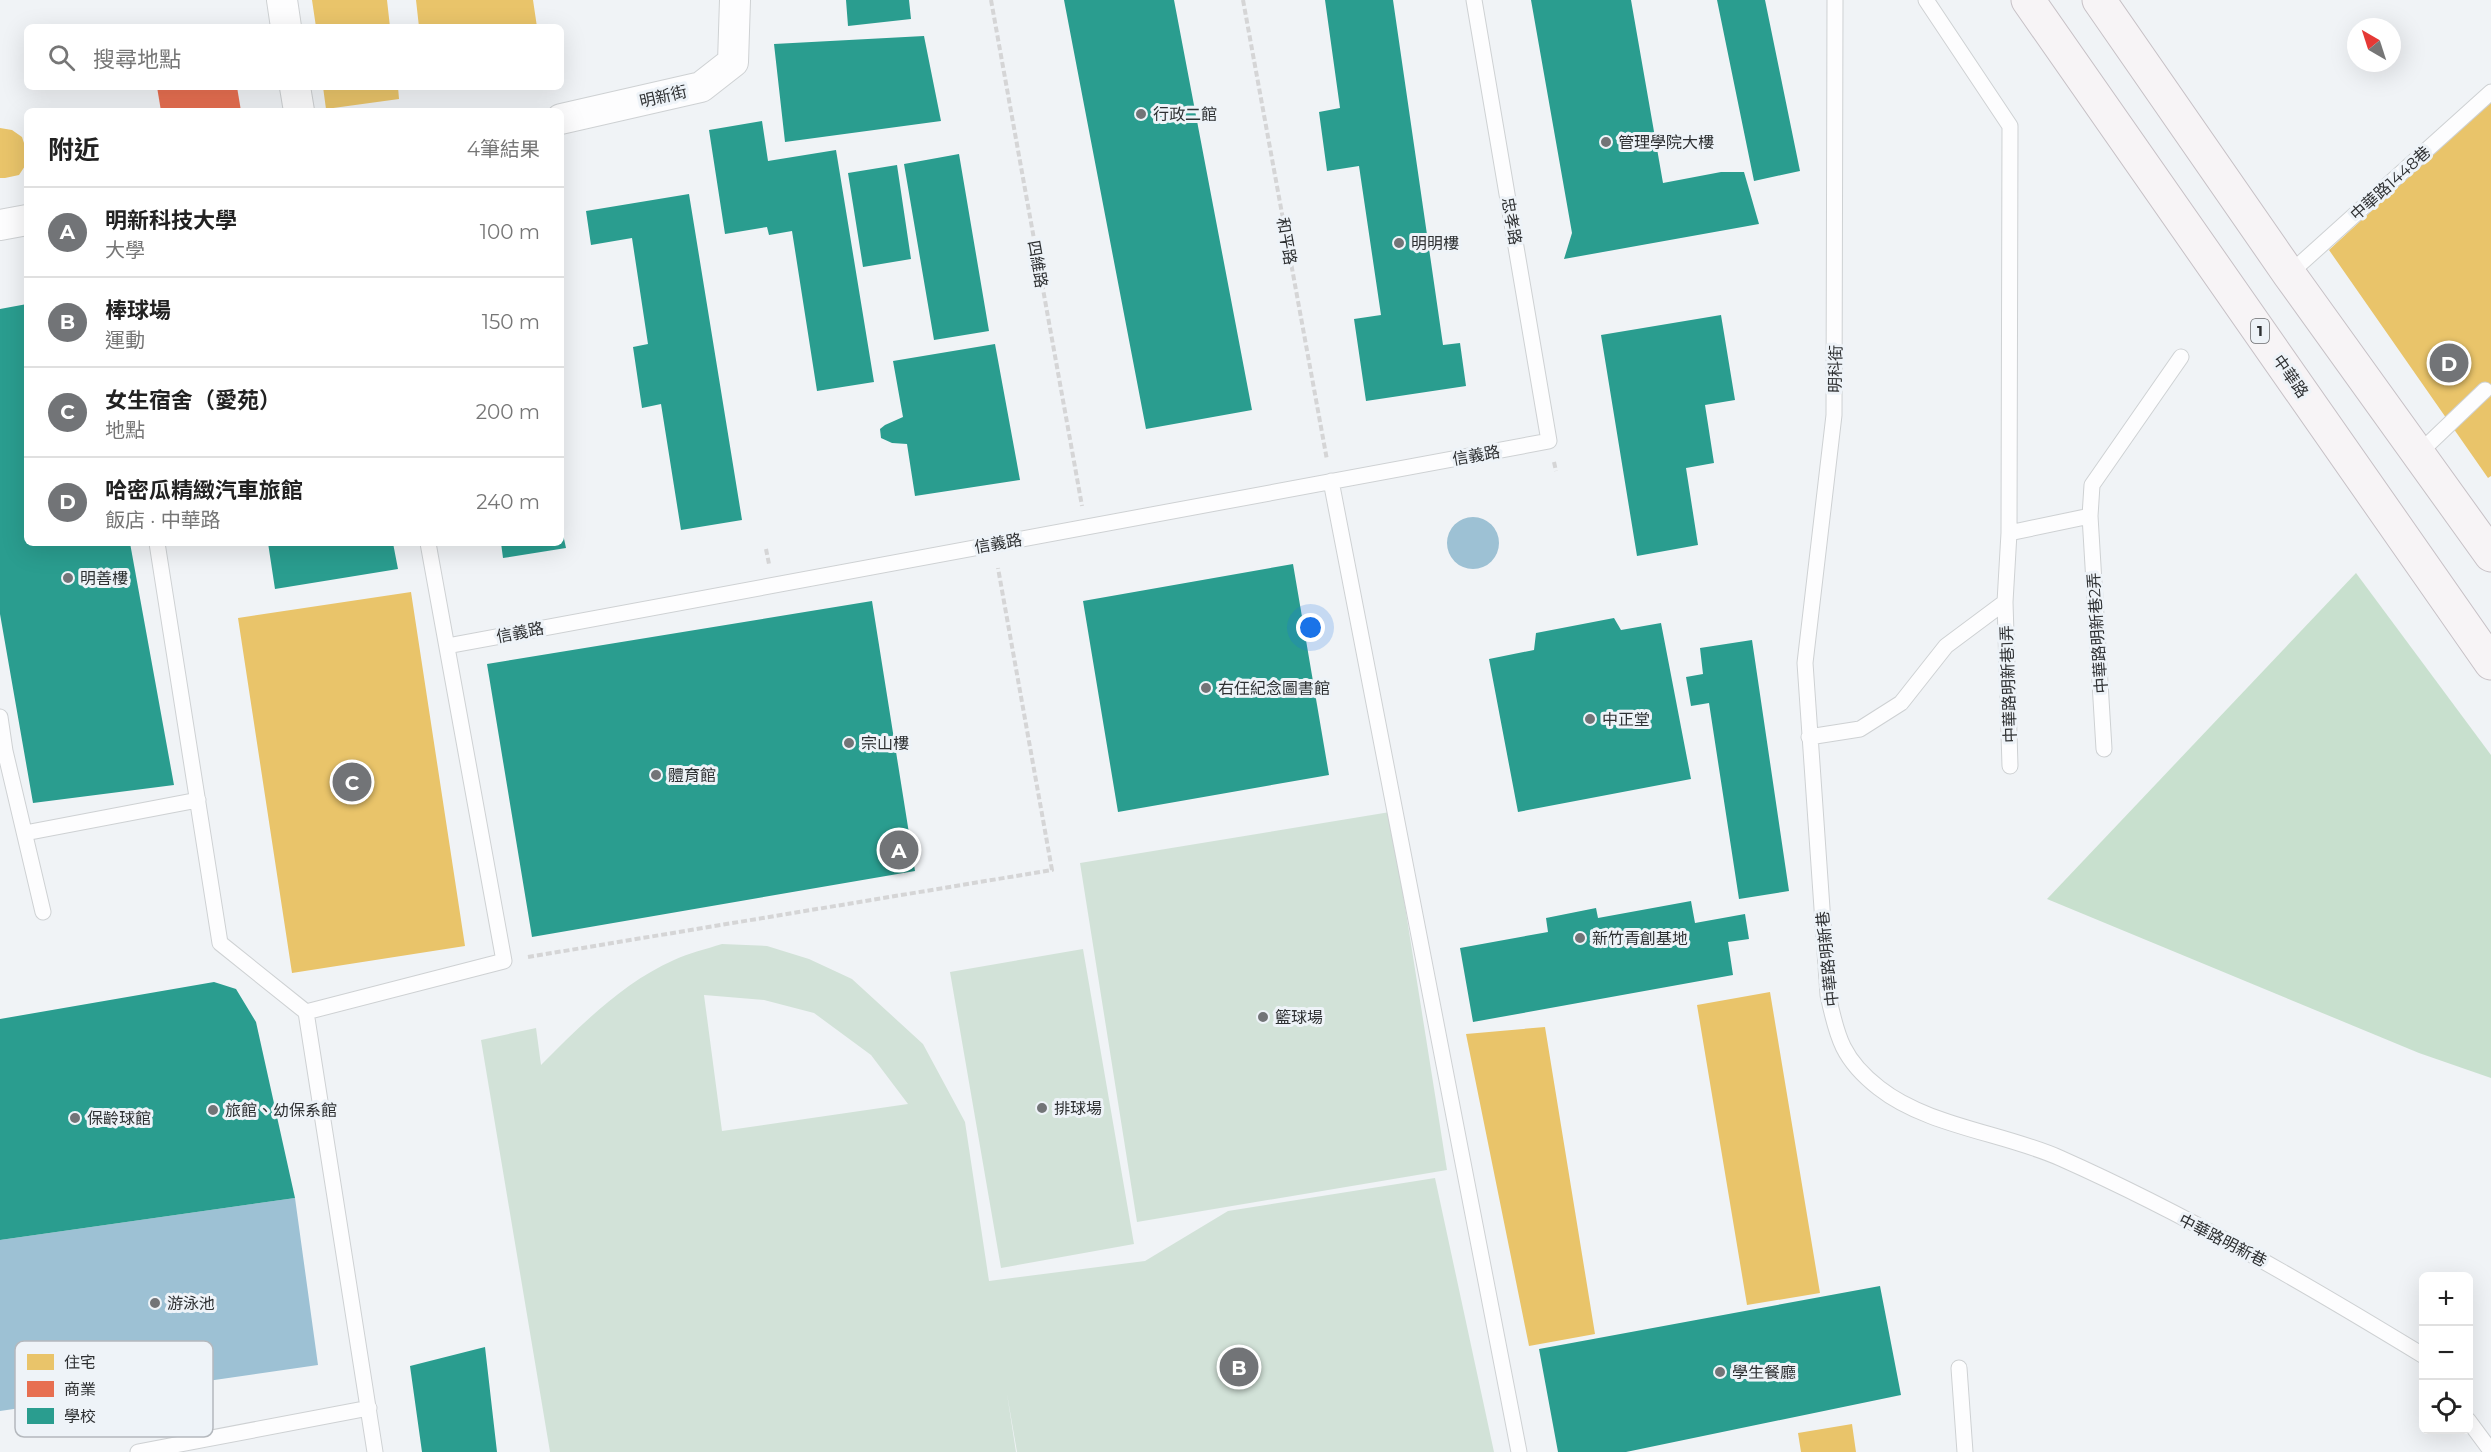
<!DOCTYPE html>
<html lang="zh-TW">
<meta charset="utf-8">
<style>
body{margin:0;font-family:Montserrat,"Noto Sans TC",sans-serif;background:#f2f2f2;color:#222}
.controls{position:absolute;right:18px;bottom:18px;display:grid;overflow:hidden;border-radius:9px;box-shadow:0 6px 24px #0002}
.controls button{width:54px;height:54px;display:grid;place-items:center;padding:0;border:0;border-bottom:2px solid #e0e0e0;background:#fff;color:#222;font:30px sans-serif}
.compass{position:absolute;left:2347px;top:18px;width:54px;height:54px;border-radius:50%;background:#fff;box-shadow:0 6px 24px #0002;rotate:321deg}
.you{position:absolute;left:1311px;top:628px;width:21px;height:21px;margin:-15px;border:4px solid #fff;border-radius:50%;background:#1a73e8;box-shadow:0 0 0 9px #1a73e833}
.badge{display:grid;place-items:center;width:39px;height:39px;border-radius:50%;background:#727477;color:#fff;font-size:20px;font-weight:700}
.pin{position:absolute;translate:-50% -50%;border:3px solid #fff;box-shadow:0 2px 6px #0006}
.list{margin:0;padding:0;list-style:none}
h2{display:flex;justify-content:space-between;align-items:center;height:78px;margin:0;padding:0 24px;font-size:26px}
h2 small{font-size:20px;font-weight:400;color:#767676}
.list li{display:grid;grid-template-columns:39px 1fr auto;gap:18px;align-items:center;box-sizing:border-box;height:90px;padding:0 24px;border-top:2px solid #e0e0e0}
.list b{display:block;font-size:22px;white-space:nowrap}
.list p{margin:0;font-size:20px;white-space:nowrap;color:#767676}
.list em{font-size:20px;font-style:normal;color:#767676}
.icon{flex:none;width:33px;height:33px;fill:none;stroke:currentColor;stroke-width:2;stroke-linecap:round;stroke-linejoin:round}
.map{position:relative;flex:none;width:2491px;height:1452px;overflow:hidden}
.search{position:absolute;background:#fff;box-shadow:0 6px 24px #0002;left:24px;top:24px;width:540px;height:66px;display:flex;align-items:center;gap:15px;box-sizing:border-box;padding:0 21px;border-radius:9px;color:#767676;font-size:22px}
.panel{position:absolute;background:#fff;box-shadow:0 6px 24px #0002;left:24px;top:108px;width:540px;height:438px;border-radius:9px}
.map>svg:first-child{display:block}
.green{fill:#d2e2d8;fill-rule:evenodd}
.forest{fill:#c8e0ce}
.water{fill:#9dc1d4}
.homes{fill:#e9c46a}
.shops{fill:#e76f51}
.schools{fill:#2a9d8f}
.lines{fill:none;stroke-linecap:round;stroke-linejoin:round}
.service-casing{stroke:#ced1d3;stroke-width:17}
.minor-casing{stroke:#ced1d3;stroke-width:32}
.primary-casing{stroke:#c7c1c6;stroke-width:35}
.path{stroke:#d5d5d6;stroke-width:4;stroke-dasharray:6 3;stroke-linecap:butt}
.service{stroke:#fdfdfe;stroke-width:15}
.minor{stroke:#fdfdfe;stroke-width:30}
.primary{stroke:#f7f4f6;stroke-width:33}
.poi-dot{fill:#727477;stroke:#eef3f8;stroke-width:2}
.labels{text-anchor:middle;stroke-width:6;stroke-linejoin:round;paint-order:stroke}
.shield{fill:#eef3f8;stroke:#686a6d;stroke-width:1.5}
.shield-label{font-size:15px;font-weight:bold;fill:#2e3032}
.street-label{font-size:16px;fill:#2e3032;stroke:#eef3f8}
.poi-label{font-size:16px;fill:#2e3032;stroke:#eef3f8;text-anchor:start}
.key{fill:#eef3f8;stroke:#b4b8bd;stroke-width:1.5}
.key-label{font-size:16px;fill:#2e3032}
</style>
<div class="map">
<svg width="2491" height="1452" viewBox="0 0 2491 1452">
<rect width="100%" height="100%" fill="#f0f3f6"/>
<path class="green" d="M1390,812l57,358 -310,52 -57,-359z
M722,944l45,2 42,13 43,20 71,65 42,78 24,159 156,-20 83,-50 207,-33 59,274h-477l-10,-58 9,58h-466l-69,-412 55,-12 5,37c39,-39 81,-82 133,-105 15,-7 32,-11 48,-16zM704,995l60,5 50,13 57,42 37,49 -186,27z
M1083,949l51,295 -133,24 -51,-296z"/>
<path class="forest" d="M2356,573l135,182v323l-72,-25 -372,-154z"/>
<path class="water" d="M1447 543a26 26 0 1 1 52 0a26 26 0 1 1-52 0Z
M295,1198l23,167 -318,46v-171z"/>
<path class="homes" d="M312,0h75l3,27h-74z
M416,0h117l4,27h-118z
M323,87h75l1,12 -73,10z
M2491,101v375l-3,2 -159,-228z
M0,128l12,2 10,7 4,12 1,14 -8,12 -14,3h-5z
M411,592l54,354 -173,27 -54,-355z
M1770,992l50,301 -73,12 -50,-300z
M1545,1027l50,307 -66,12 -63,-312z
M1852,1424l4,28h-55l-3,-19z"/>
<path class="shops" d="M157,87h80l4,24h-80z"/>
<path class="schools" d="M846,0h63l2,19 -63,7z
M1064,0h110l78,410 -106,19z
M1325,0h68l50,345 17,-2 6,43 -100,15 -12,-82 27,-4 -22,-149 -32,5 -8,-59 21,-4z
M1531,0h100l32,183 58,-11h23l15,52 -195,35 8,-26z
M1717,0h48l35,171 -46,10z
M924,36l17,85 -156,21 -11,-98z
M762,121l6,40 68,-11 38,232 -57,9 -25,-160 -23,4 -2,-8 -42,7 -16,-104z
M959,154l30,177 -55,9 -30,-176z
M897,165l14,94 -48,8 -15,-94z
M689,194l53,326 -61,10 -20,-126 -19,4 -9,-61 15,-3 -16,-106 -41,7 -5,-34z
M27,304v239h103l44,242 -141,18 -33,-189v-305z
M1721,315l14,85 -30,5 9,58 -28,5 12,77 -61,11 -36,-221z
M995,344l25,136 -105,16 -8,-52 -15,-1 -11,-5 -1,-9 5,-4 18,-8 -10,-56z
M561,525l5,23 -63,10 -2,-15h60z
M268,543h125l5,26 -123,20z
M1293,564l36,211 -211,37 -35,-211z
M872,601l43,270 -383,66 -45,-273z
M1614,618l7,12 40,-7 30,156 -173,33 -29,-153 45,-9 2,-17z
M1752,640l37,251 -50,8 -30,-196 -18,3 -5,-29 17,-3 -3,-26z
M1691,901l4,22 50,-9 4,25 -21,3 5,33 -260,47 -13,-74 88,-16 -2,-14 50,-10 2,10z
M214,982l22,7 20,33 39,176 -295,42v-221z
M1880,1286l21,109 -275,57h-68l-19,-103z
M485,1347l12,105h-75l-12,-86z"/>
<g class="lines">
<defs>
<path id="service" d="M1835,0l-1,415 -29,248 23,332c9,43 15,65 51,93 48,38 125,45 181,70 126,56 246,126 364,198
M2289,274l202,-182
M2417,455l68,-65
M1331,481l188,971
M2009,533l81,-17
M157,543l63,400 86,69 69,440
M2005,602l5,164
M447,646l1102,-205 -75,-441
M0,717l5,34 38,161
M1809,737l51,-8 41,-26 45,-57 59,-44 4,-69 1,-407 -84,-126
M2104,749l-14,-233 2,-31 89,-128
M25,833l173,-33
M306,1012l198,-51 -76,-418
M1959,1368l6,84
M2468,1420l23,31
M138,1452l231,-44"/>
<path id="minor" d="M282,0l4,27
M295,87l4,24
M561,119l140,-32 32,-25 2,-62
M0,225l27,-5"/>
<path id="primary" d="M2028,0l463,663
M2099,0l190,274 202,281"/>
</defs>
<use href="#service" class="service-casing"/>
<use href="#minor" class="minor-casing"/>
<use href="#primary" class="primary-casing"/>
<path class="path" d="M991,0l91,506
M1243,0l84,460
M1554,462l2,9
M766,549l3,15
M528,957l524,-87 -54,-302"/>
<use href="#service" class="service"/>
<use href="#minor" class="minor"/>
<use href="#primary" class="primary"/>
</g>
<g class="poi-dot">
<circle cx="1141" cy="114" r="6"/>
<circle cx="1606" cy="142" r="6"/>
<circle cx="1399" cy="243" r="6"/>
<circle cx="68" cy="578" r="6"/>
<circle cx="1206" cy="688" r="6"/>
<circle cx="1590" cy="719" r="6"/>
<circle cx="849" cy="743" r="6"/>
<circle cx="656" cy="775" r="6"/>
<circle cx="1580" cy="938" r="6"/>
<circle cx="1263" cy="1017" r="6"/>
<circle cx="1042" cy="1108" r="6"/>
<circle cx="213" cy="1110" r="6"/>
<circle cx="75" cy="1118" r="6"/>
<circle cx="155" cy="1303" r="6"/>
<circle cx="1720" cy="1372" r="6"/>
</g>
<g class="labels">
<rect class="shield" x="2251" y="319" width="18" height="24" rx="4.5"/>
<g class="shield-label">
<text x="2260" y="336">1</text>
</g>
<g class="street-label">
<text transform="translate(663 96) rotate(-13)" y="6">明新街</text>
<text transform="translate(2390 183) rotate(-42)" y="6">中華路1448巷</text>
<text transform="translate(1512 221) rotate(80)" y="6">忠孝路</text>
<text transform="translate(1287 241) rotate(80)" y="6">和平路</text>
<text transform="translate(1038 264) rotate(80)" y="6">四維路</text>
<text transform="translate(1835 369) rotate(-89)" y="6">明科街</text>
<text transform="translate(2291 376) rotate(55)" y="6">中華路</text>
<text transform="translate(1476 455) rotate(-10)" y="6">信義路</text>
<text transform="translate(998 543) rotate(-10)" y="6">信義路</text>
<text transform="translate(520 632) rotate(-11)" y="6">信義路</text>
<text transform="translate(2097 633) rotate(-94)" y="6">中華路明新巷2弄</text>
<text transform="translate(2008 684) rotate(-92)" y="6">中華路明新巷1弄</text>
<text transform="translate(1827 959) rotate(-96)" y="6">中華路明新巷</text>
<text transform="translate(2223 1240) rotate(27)" y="6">中華路明新巷</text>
</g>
<g class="poi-label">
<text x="1153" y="120">行政二館</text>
<text x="1618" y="148">管理學院大樓</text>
<text x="1411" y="249">明明樓</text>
<text x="80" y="584">明善樓</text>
<text x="1218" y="694">右任紀念圖書館</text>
<text x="1602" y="725">中正堂</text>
<text x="861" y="749">宗山樓</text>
<text x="668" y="781">體育館</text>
<text x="1592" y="944">新竹青創基地</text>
<text x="1275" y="1023">籃球場</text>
<text x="1054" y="1114">排球場</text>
<text x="225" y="1116">旅館、幼保系館</text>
<text x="87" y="1124">保齡球館</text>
<text x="167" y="1309">游泳池</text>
<text x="1732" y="1378">學生餐廳</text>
</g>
</g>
<rect x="15" y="1341" width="198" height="96" rx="9" class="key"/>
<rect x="27" y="1354" width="27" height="16" fill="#e9c46a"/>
<rect x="27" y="1381" width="27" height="16" fill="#e76f51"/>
<rect x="27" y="1408" width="27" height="16" fill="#2a9d8f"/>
<g class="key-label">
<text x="64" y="1368">住宅</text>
<text x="64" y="1395">商業</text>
<text x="64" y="1422">學校</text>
</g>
</svg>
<div class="controls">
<button>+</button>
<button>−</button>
<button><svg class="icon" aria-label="locate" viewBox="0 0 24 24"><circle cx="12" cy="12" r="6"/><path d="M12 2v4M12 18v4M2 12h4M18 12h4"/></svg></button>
</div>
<svg class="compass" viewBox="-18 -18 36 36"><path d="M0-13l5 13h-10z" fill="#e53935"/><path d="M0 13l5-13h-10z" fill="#767676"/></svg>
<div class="you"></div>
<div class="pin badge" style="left:899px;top:850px">A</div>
<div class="pin badge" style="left:1239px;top:1367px">B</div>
<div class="pin badge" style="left:352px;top:782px">C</div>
<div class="pin badge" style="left:2449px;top:363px">D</div>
<div class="search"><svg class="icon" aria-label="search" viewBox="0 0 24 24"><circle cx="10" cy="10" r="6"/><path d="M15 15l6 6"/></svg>搜尋地點</div>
<section class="panel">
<h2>附近<small>4筆結果</small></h2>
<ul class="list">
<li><span class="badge">A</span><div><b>明新科技大學</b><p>大學</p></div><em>100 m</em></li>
<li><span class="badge">B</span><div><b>棒球場</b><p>運動</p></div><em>150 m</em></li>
<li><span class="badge">C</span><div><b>女生宿舍（愛苑）</b><p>地點</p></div><em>200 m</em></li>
<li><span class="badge">D</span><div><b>哈密瓜精緻汽車旅館</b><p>飯店 · 中華路</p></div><em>240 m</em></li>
</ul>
</section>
</div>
